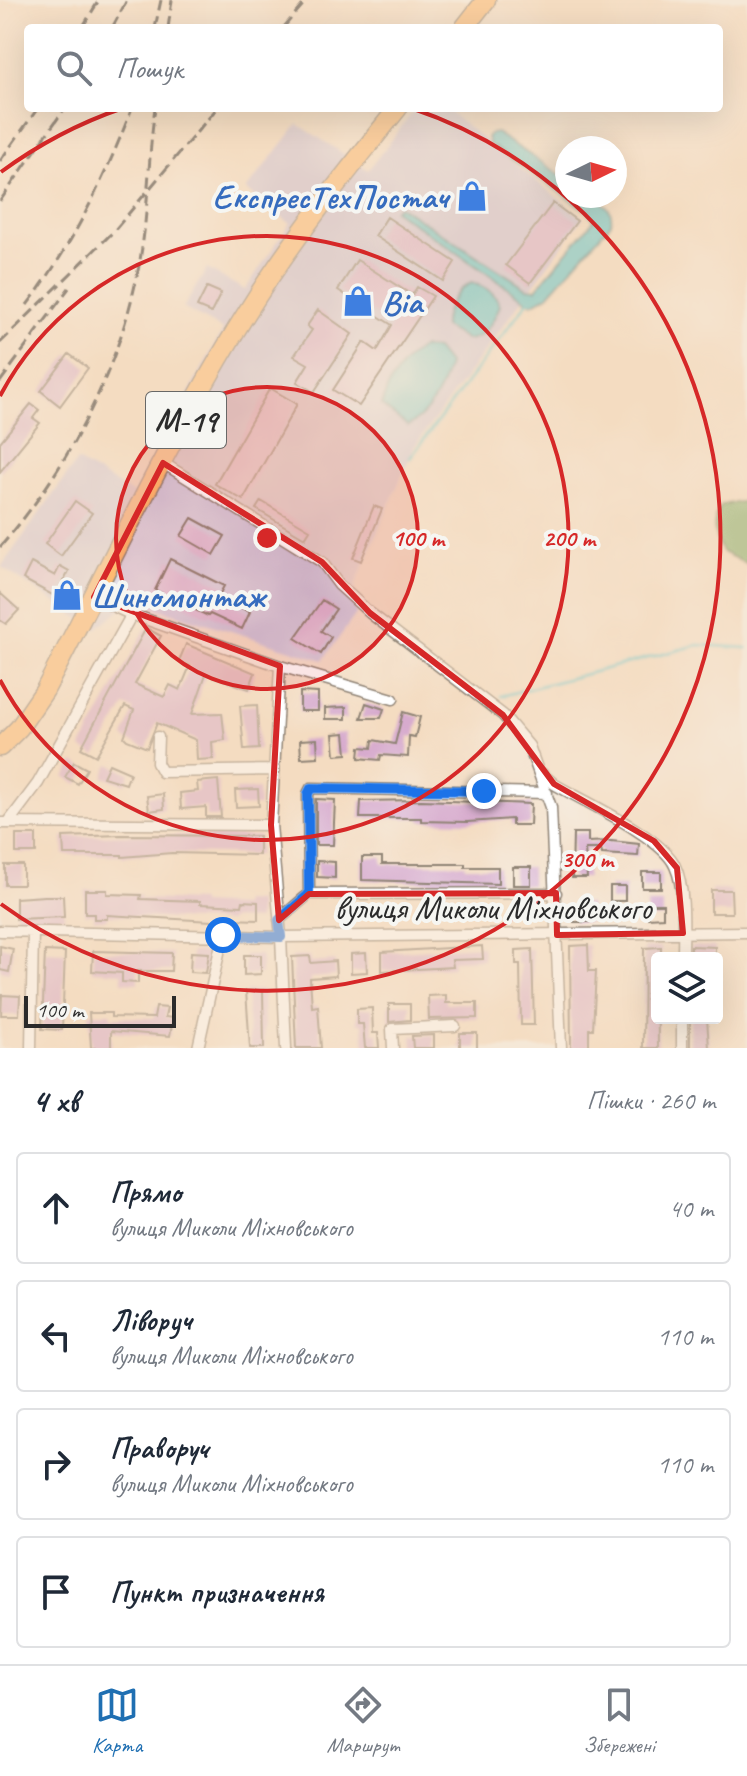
<!DOCTYPE html>
<html lang="uk">
<meta charset="utf-8">
<style>
body{margin:0;font-family:Caveat,sans-serif;background:#f2f2f3;color:#1f2937}
.controls{position:absolute;right:24px;bottom:24px;display:grid;overflow:hidden;border-radius:8px;box-shadow:0 8px 32px #0002}
.controls button{width:72px;height:72px;display:grid;place-items:center;padding:0;border:0;border-bottom:2px solid #e0e1e3;background:#fff;color:#1f2937;font:40px sans-serif}
.compass{position:absolute;left:555px;top:136px;width:72px;height:72px;border-radius:50%;background:#fff;box-shadow:0 8px 32px #0002;rotate:85deg}
.scale{position:absolute;left:24px;bottom:20px;width:152px;box-sizing:border-box;padding-left:8px;border:4px solid #2b2b2b;border-top:0;font-size:22px;line-height:28px;white-space:nowrap;color:#2b2b2b;-webkit-text-stroke:6px #f6f6f2;paint-order:stroke}
.stop{position:absolute;width:24px;height:24px;margin:-18px;border:6px solid #1a73e8;border-radius:50%;background:#fff}
.stop.end{background:#1a73e8;border-color:#fff;box-shadow:0 2px 8px #0008}
.list{margin:0;padding:0;list-style:none}
h2{display:flex;justify-content:space-between;align-items:center;height:104px;margin:0;padding:0 32px;font-size:34px}
h2 small{font-size:26px;font-weight:400;color:#747a83}
.list li{display:grid;grid-template-columns:52px 1fr auto;gap:24px;align-items:center;box-sizing:border-box;height:112px;margin:0 16px 16px;padding:0 16px;border:2px solid #e0e1e3;border-radius:8px}
.list b{display:block;font-size:30px;white-space:nowrap}
.list p{margin:0;font-size:26px;white-space:nowrap;color:#747a83}
.list em{font-size:26px;font-style:normal;color:#747a83}
.icon{flex:none;width:44px;height:44px;fill:none;stroke:currentColor;stroke-width:2;stroke-linecap:round;stroke-linejoin:round}
.map{position:relative;flex:none;width:747px;height:1048px;overflow:hidden}
.search{position:absolute;background:#fff;box-shadow:0 8px 32px #0002;left:24px;right:24px;top:24px;height:88px;display:flex;align-items:center;gap:20px;box-sizing:border-box;padding:0 28px;border-radius:8px;color:#747a83;font-size:30px}
.sheet{height:616px;background:#fff}
nav{display:flex;justify-content:space-around;align-items:center;box-sizing:border-box;height:112px;border-top:2px solid #e0e1e3;background:#fff;font-size:22px;color:#747a83}
nav a{display:grid;justify-items:center;gap:4px}
nav .on{color:#1f6fb2}
.map>svg:first-child{display:block}
.industrial{fill:#c9bfd7}
.forest{fill:#7bac66;stroke:#536c48;stroke-width:2}
.water{fill:#57c4cc;stroke:#41787c;stroke-width:2}
.lines{fill:none;stroke-linecap:round;stroke-linejoin:round}
.stream{stroke:#57c4cc;stroke-width:3}
.building{fill:#d7aacd}
.street-casing{stroke:#908476;stroke-width:13}
.highway-casing{stroke:#908476;stroke-width:21}
.street{stroke:#fff;stroke-width:10}
.highway{stroke:#ffbb71;stroke-width:18}
.rail{stroke:#2b2b2b;stroke-width:3;stroke-dasharray:12 6;stroke-linecap:butt}
.route{stroke:#1a73e8;stroke-width:10}
.marked{fill:none;stroke:#d62828;stroke-width:6;stroke-linejoin:round}
.ring{fill:none;stroke:#d62828;stroke-width:4}
.labels{text-anchor:middle;stroke-width:8;stroke-linejoin:round;paint-order:stroke}
.shield{fill:#f6f6f2;stroke:#686867;stroke-width:2}
.shield-label{font-size:32px;font-weight:bold;fill:#2b2b2b}
.shop-label{font-size:34px;font-weight:bold;fill:#366cbe;stroke:#f6f6f2;text-anchor:start}
.street-label{font-size:34px;fill:#2b2b2b;stroke:#f6f6f2}
.centre{fill:#d62828;stroke:#f6f6f2;stroke-width:4}
.ring-label{font-size:24px;text-anchor:middle;font-weight:bold;fill:#d62828;stroke:#f6f6f2;stroke-width:8;stroke-linejoin:round;paint-order:stroke}
</style>
<div class="map">
<svg width="747" height="1048" viewBox="0 0 747 1048">
<rect width="100%" height="100%" fill="#f6f6f2"/>
<filter id="ink" filterUnits="userSpaceOnUse"><feTurbulence type="fractalNoise" baseFrequency=".0125" numOctaves="2"/><feDisplacementMap in="SourceGraphic" scale="16" xChannelSelector="R" yChannelSelector="G"/><feConvolveMatrix kernelMatrix="1 2 1 2 8 2 1 2 1" color-interpolation-filters="sRGB"/></filter>
<filter id="wash" filterUnits="userSpaceOnUse"><feTurbulence type="fractalNoise" baseFrequency=".006" numOctaves="4" result="noise"/><feDisplacementMap in="SourceGraphic" scale="32" xChannelSelector="R" yChannelSelector="G"/><feGaussianBlur stdDeviation="1.8" result="paint"/><feColorMatrix in="noise" values="0 0 0 0 0 0 0 0 0 0 0 0 0 0 0 0 0 1.4 0 .05"/><feComposite in="paint" operator="in"/></filter>
<g filter="url(#wash)">
<rect width="100%" height="100%" fill="#f4dcc1"/>
<path class="industrial" d="M416,108h28l139,110 -169,229 -59,139 1,28 -33,46 -191,-60 -36,29 -95,-62 76,-106 57,33 89,-164 -40,-22 24,-39 38,21 45,-67 -44,-33 52,-66 70,46z"/>
<path class="forest" d="M747,501v63l-25,-12c-9,-18 -11,-29 -1,-47z"/>
<path class="water" d="M491,133h5l71,46v17c18,0 48,2 44,27l-63,72 -16,9 -138,-94 5,-4 128,82 9,1 58,-69 -7,-9 -98,-67 -2,-7z
M472,283c13,4 23,9 28,22 -6,16 -16,33 -33,35l-23,-13c-1,-16 12,-39 28,-44z
M422,348l14,1 12,15c-5,24 -18,50 -40,62l-26,-20c3,-21 22,-48 40,-58z"/>
<g class="lines">
<path class="stream" d="M410,458l119,-158
M501,696l197,-51 49,3"/>
</g>
<g id="blocks">
<path class="building" d="M553,203l24,18 -47,62 -24,-18z
M387,217l68,45 -12,19 -68,-45z
M357,260l55,35 5,-8 16,9 -74,110 -26,-16 31,-48 13,9 15,-26 -54,-35z
M207,287l14,6 -10,20 -14,-6z
M318,310l34,24 -38,58 -17,-10 11,-18 -14,-8 18,-26 -5,-4z
M69,354l19,14 -28,38 -19,-15z
M270,388l27,16 -54,96 -28,-16z
M31,404l8,6 -6,8 7,5 -40,49v-30z
M75,501l17,12 -31,43 -16,-12z
M261,501l49,29 -5,8 -49,-29z
M374,506l8,3 -21,52 -8,-3z
M192,518l33,18 -11,19 -33,-19z
M170,559l54,27 -6,11 32,15 -8,17 -32,-15 -2,2 -53,-26z
M31,563l24,13 5,-10 9,5 -13,26 -33,-18z
M0,593l19,17 -13,14 -6,-4z
M322,600l14,9 -15,22 10,6 -10,17 -26,-16z
M146,628l15,8 -26,48 29,13 6,-12 10,5 10,-24 -11,-5 7,-17 69,29 -6,16 -43,-15 -14,40 30,-1 3,27 -13,2 1,17 -16,1 -1,-20 -39,-17 -10,25 -20,-8 -3,-3 10,-27 -9,-4 -29,50 -15,-8z
M300,692l18,1v18h-18z
M366,703l18,6 -3,9h-20z
M257,705l2,44 -15,1 -4,-44z
M346,707v12h-21v-11z
M403,712l17,5 -5,20 -6,-1 -1,21 -27,-2 -1,5 -21,-2 1,-11 12,1 1,-8 22,4z
M345,733l2,21 -12,1 -2,-21z
M317,739l1,18 -17,1 -1,-18z
M74,762l13,7 -9,15 -13,-7z
M109,764l21,9 -4,11 -23,-7z
M218,780l3,37h-15v-10l-25,2 -1,-16 18,-2 -1,-9z
M258,789l1,17 -23,1 -1,-17z
M163,794l1,15 -15,2 -2,-15z
M316,799l19,1 -2,45h-17z
M421,800l110,4 -1,21h-18v-6l-45,3 -46,-1v-3h-61l1,-17z
M573,833h15v9l23,-1 28,3 -1,12 -36,-2 -1,-5h-16l2,29h-15z
M16,835h20v18h-20z
M121,835l138,1v19l-87,-2 -50,4v-2h-58l-1,-18z
M362,857h20v7h83v3h33v17l-136,-4z
M317,861l18,1v16l-18,-1z
M5,865h18v20h-18z
M513,867h18v18h-18z
M642,872h19v16h-19z
M610,886h15v15h-15z
M85,890h22v4l34,1 -1,4 60,2v3l42,2 1,-5 15,1v18l-28,-1 -1,3 -122,-7v4h-13v-5h-9z
M711,890h20l1,23h-21z
M45,896h18l1,21 -48,2v-21z
M589,904v18h-15v-17z
M647,904h16v13l-15,1z
M588,945l1,26h7l-3,58h-4v19h-18l-1,-102z
M0,946l13,3 -4,23 -9,-2z
M482,946l1,13 -31,1 1,7 -71,4v-19z
M691,946l24,1v11h-24z
M661,947v11h-4l1,90h-15l1,-100z
M532,949l2,76h-13l-1,-61h-4v-14z
M45,951l20,1 -3,78 -20,-1z
M93,951l79,2 -1,18h-33v12l-16,-1v-9l-30,-2z
M191,952l18,1 -3,20 -16,-1z
M366,953l1,19 -16,1v-19z
M244,955h17v19l-17,1z
M310,956l1,7 24,-2 1,15 -26,2 2,29 6,-1 3,42h-25l-4,-91z
M263,990l1,58h-14l-4,-57z
M2,995l18,1 -1,19h-18z
M446,995v8h31v15l-48,1 -1,-23z
M389,1004h21v16l-21,2z
M156,1007l11,1 -2,9 8,1 -3,18 -59,-5v17h-20l-2,-35h22v4l43,1z
M372,1008l1,25h5l1,15h-14l-2,-24h-6v-15z
M690,1018h17l2,30h-19z
M460,1033h17v15h-17z
M434,1035v13h-21l-1,-12z"/>
</g>
</g>
<g filter="url(#ink)">
<use href="#blocks" fill-opacity="0" stroke="#908476" stroke-width="2"/>
<g class="lines">
<defs>
<path id="street" d="M163,463l159,99 17,23 31,28 133,102 26,31 22,61 10,241
M94,597l34,16 152,53 113,33
M280,666l-9,159 10,112 5,111
M158,737l-1,26 5,9 110,-2
M540,772l14,12c29,17 109,53 121,82 11,23 8,67 8,92
M0,823l271,2
M8,823l30,-40 94,-169
M309,894l247,-1
M279,920l30,-26 -1,-100 3,-6 236,5
M0,931l281,6 466,-5
M31,1048l2,-116
M198,1048l25,-113
M393,1048l-1,-19 63,-3
M682,1048v-30"/>
<path id="highway" d="M464,28l22,-28
M0,747l19,-19 26,-38c65,-124 127,-258 201,-376 45,-73 99,-140 152,-206"/>
</defs>
<use href="#street" class="street-casing"/>
<use href="#highway" class="highway-casing"/>
<use href="#street" class="street"/>
<use href="#highway" class="highway"/>
<path class="rail" d="M82,28l17,-28
M112,28l15,-28
M155,28l6,-28
M168,28l4,-28
M283,28l24,-28
M0,161l38,-53
M0,201l65,-93
M27,305c46,-60 78,-127 105,-197
M0,343l114,-112 103,-123
M0,382l69,-94
M0,547c71,-81 124,-187 141,-293 8,-49 7,-98 14,-146"/>
</g>
</g>
<g class="lines" filter="url(#ink)">
<path class="route" d="M223,935l58,2 -2,-17 30,-26 -1,-100 3,-6 173,3"/>
</g>
<path d="M0 0H747V1048H0ZM163,463l159,99 48,51 133,102 51,69 100,57 23,27 6,65 -126,2 -1,-42 -247,1 -30,26 -8,-95 9,-159 -186,-69z" fill="#f4dcc1" fill-opacity=".55" fill-rule="evenodd"/>
<path class="marked" d="M163,463l159,99 48,51 133,102 51,69 100,57 23,27 6,65 -126,2 -1,-42 -247,1 -30,26 -8,-95 9,-159 -186,-69z"/>
<circle cx="267" cy="538" r="151" fill="#d62828" fill-opacity=".12"/>
<g class="ring">
<circle cx="267" cy="538" r="151"/>
<path d="M0 396A302 302 0 1 1 0 680"/>
<path d="M1 172A453 453 0 0 1 123 108M411 108A453 453 0 1 1 1 904"/>
</g>
<defs>
<symbol id="shop-bare" viewBox="-9 -9 18 18"><path d="M-5-2.5h2.3a2.7 3.5 0 0 1 5.4 0H5L5.5 6h-11ZM-1.5-2.5h3a1.5 2.3 0 0 0-3 0Z" fill="#3f7fe0" stroke="#f6f6f2" stroke-width="2.5" paint-order="stroke"/></symbol>
</defs>
<g fill-rule="evenodd">
<use href="#shop-bare" x="450" y="174" width="44" height="44"/>
<use href="#shop-bare" x="336" y="279" width="44" height="44"/>
<use href="#shop-bare" x="45" y="573" width="44" height="44"/>
</g>
<g class="labels">
<rect class="shield" x="146" y="392" width="80" height="56" rx="6"/>
<g class="shield-label">
<text x="186" y="431">М-19</text>
</g>
<g class="shop-label">
<text x="448" y="208" text-anchor="end">ЕкспресТехПостач</text>
<text x="382" y="313">Віа</text>
<text x="91" y="607">Шиномонтаж</text>
</g>
<g class="street-label">
<text x="493" y="919">вулиця Миколи Міхновського</text>
</g>
</g>
<circle cx="267" cy="538" r="12" class="centre"/>
<g class="ring-label">
<text x="418" y="546">100 m</text>
<text x="569" y="546">200 m</text>
<text x="587" y="867">300 m</text>
</g>
</svg>
<div class="controls">
<button><svg class="icon" aria-label="layers" viewBox="0 0 24 24"><path d="M12 4l9 5-9 5-9-5zM3 14l9 5 9-5"/></svg></button>
</div>
<svg class="compass" viewBox="-18 -18 36 36"><path d="M0-13l5 13h-10z" fill="#e53935"/><path d="M0 13l5-13h-10z" fill="#747a83"/></svg>
<div class="scale">100 m</div>
<div class="stop" style="left:223px;top:935px"></div>
<div class="stop end" style="left:484px;top:791px"></div>
<div class="search"><svg class="icon" aria-label="search" viewBox="0 0 24 24"><circle cx="10" cy="10" r="6"/><path d="M15 15l6 6"/></svg>Пошук</div>
</div>
<section class="sheet">
<h2>4 хв<small>Пішки · 260 m</small></h2>
<ul class="list">
<li><svg class="icon" aria-label="ahead" viewBox="0 0 24 24"><path d="M12 20V5M6 11l6-6 6 6"/></svg><div><b>Прямо</b><p>вулиця Миколи Міхновського</p></div><em>40 m</em></li>
<li><svg class="icon" aria-label="left" viewBox="0 0 24 24"><path d="M17 20v-9H6M10 6l-5 5 5 5"/></svg><div><b>Ліворуч</b><p>вулиця Миколи Міхновського</p></div><em>110 m</em></li>
<li><svg class="icon" aria-label="right" viewBox="0 0 24 24"><path d="M7 20v-9h11M14 6l5 5-5 5"/></svg><div><b>Праворуч</b><p>вулиця Миколи Міхновського</p></div><em>110 m</em></li>
<li><svg class="icon" aria-label="arrive" viewBox="0 0 24 24"><path d="M6 21V4h12l-3 4 3 4H6"/></svg><div><b>Пункт призначення</b></div></li>
</ul>
</section>
<nav>
<a class="on"><svg class="icon" aria-label="map" viewBox="0 0 24 24"><path d="M3 6l6-2 6 2 6-2v14l-6 2-6-2-6 2zM9 4v14M15 6v14"/></svg>Карта</a>
<a><svg class="icon" aria-label="directions" viewBox="0 0 24 24"><path d="M12 3l9 9-9 9-9-9zM9 14v-3h6M13 9l2 2-2 2"/></svg>Маршрут</a>
<a><svg class="icon" aria-label="saved" viewBox="0 0 24 24"><path d="M7 4h10v16l-5-4-5 4z"/></svg>Збережені</a>
</nav>
